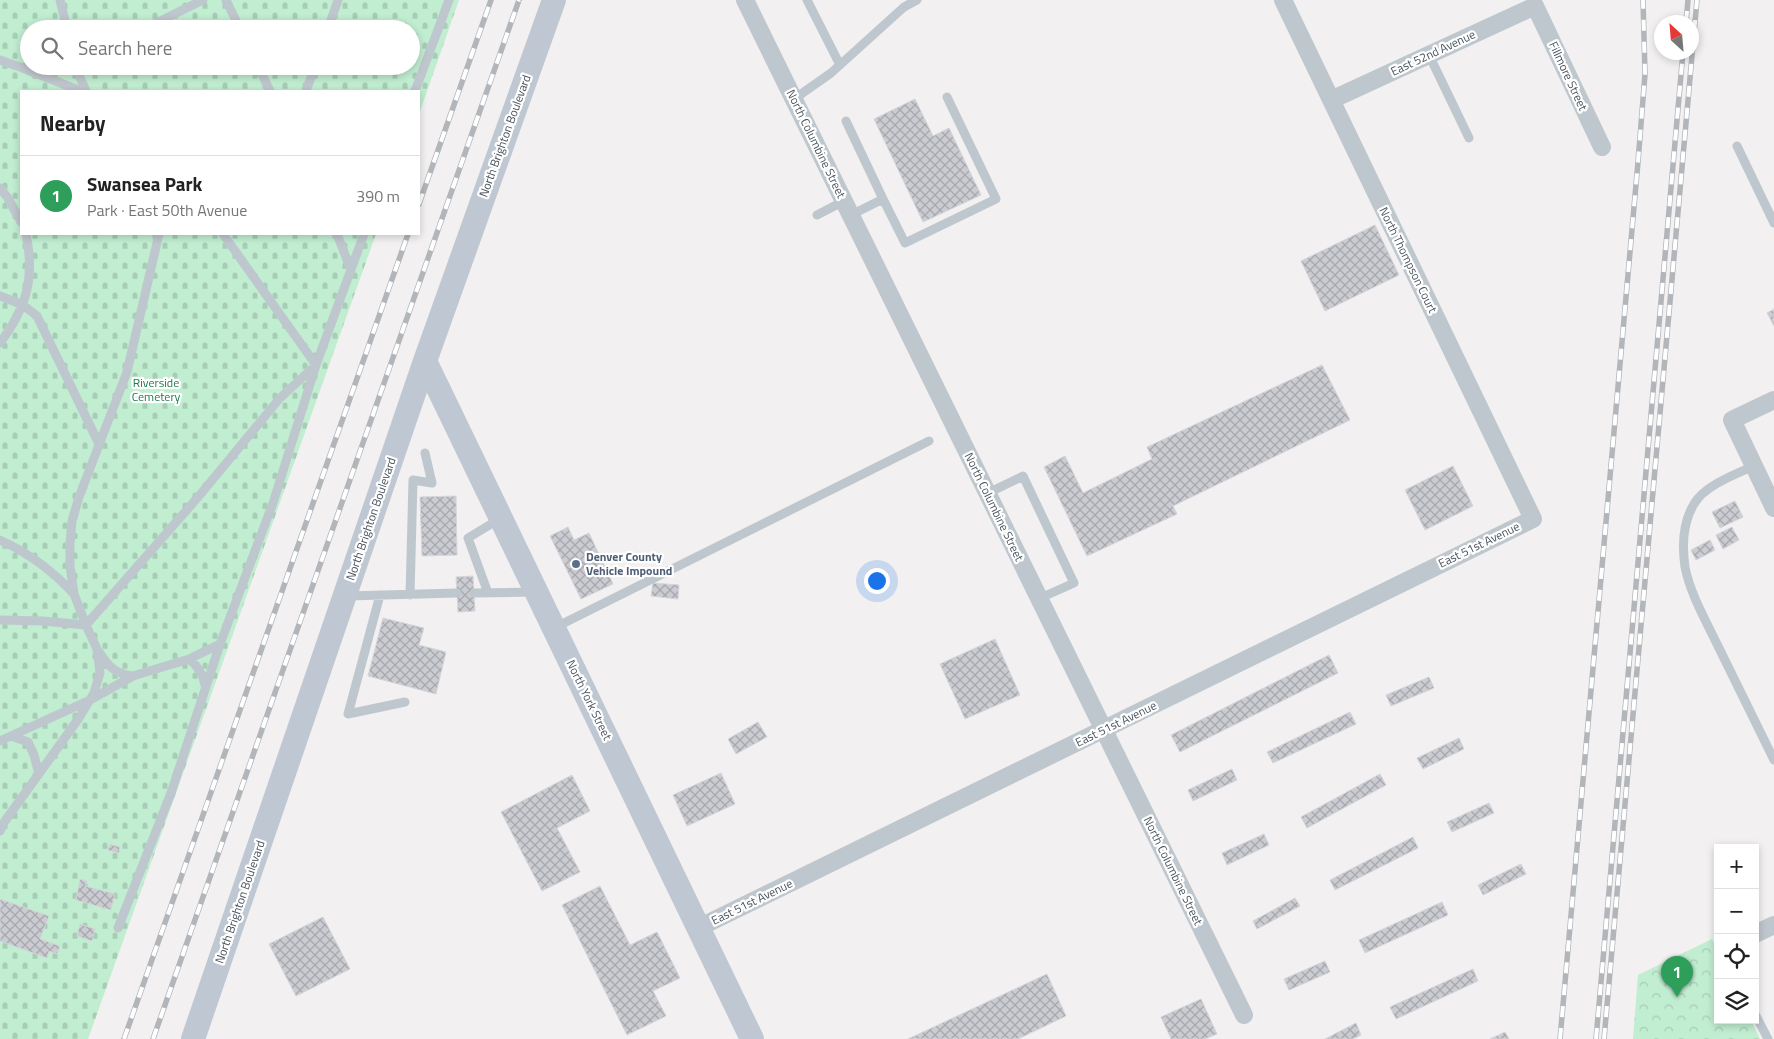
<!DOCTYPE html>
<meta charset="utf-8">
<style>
body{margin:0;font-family:"Titillium Web",sans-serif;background:#f2f2f2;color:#222}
.controls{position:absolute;right:15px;bottom:15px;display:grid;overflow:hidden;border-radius:0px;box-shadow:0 2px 8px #0003}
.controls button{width:45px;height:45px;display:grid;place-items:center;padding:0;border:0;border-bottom:1px solid #e0e0e0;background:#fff;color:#222;font:25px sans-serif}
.compass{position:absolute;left:1654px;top:15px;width:45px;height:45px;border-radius:50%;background:#fff;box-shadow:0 2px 8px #0003;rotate:334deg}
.you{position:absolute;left:876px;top:580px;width:18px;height:18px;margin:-12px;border:4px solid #fff;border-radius:50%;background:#1a73e8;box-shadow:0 0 0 8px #1a73e833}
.badge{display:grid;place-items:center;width:32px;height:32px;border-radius:50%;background:#d93025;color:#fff;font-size:16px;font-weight:700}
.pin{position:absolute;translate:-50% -41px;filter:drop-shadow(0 1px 2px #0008)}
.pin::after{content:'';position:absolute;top:26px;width:18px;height:15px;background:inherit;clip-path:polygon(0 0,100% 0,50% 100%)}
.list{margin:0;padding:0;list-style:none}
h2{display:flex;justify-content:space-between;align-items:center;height:65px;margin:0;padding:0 20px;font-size:21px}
h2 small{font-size:16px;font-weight:400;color:#767676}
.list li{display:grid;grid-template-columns:32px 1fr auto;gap:15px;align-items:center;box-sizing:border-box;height:80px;padding:0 20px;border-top:1px solid #e0e0e0}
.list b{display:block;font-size:19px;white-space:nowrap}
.list p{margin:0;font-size:16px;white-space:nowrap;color:#767676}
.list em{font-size:16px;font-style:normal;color:#767676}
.icon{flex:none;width:28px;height:28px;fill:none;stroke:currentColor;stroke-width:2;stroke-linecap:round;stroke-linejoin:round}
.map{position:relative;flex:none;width:1774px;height:1039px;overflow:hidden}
.search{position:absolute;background:#fff;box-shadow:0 2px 8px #0003;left:20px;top:20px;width:400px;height:55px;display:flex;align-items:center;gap:12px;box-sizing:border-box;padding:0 18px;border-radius:28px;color:#767676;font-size:19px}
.panel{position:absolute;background:#fff;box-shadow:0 2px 8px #0003;left:20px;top:90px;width:400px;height:145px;border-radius:0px}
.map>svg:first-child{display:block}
.cemetery{fill:url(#cemetery-stones);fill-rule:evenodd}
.park{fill:url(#park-crowns)}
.building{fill:url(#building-cross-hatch);stroke:#d4d6db}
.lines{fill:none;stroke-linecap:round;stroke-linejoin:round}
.lane{stroke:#bfc7ce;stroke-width:9}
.street{stroke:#bfc7ce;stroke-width:18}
.secondary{stroke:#bfc8d2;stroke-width:24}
.rail-casing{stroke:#b2b5ba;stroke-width:5.5}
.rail{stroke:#fff;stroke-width:4;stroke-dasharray:11;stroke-linecap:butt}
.service-dot{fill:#5c6f8a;stroke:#fff;stroke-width:2}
.labels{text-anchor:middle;stroke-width:4.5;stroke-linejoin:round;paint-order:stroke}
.street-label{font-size:12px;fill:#49535c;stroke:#fff}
.park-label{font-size:12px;fill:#1d7a4a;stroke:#fff}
.service-label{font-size:12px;font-weight:bold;fill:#4e5e75;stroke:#fff;text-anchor:start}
</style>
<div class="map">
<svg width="1774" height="1039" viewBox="0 0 1774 1039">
<defs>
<pattern id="cemetery-stones" width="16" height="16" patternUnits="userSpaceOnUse" patternTransform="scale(1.25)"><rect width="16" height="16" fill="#c1edd1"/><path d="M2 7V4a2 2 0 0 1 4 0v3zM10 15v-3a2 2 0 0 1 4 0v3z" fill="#a7cdb6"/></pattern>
<pattern id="park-crowns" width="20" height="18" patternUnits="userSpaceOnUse" patternTransform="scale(1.25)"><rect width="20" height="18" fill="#c1edd1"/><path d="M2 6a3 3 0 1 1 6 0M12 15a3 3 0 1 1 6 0" fill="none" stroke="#a7cdb6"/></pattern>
<pattern id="building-cross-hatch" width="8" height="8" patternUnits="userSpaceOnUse" patternTransform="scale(1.25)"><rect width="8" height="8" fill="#caccd2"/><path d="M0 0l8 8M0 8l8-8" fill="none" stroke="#a6a8ae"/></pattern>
</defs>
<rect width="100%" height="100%" fill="#f2f0f0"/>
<path class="cemetery" d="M0,0h459l-40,114v-23h-398v143h355l-288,805h-88zM29,29h382v37h-382z"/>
<path class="park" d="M1712,939l6,12v69h33l9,19h-127l5,-64z"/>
<path class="building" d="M915,99l18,37 16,-8 32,67 -58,27 -49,-103z
M1375,225l24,50 -74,36 -24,-50z
M1774,309v17l-7,-13z
M1322,365l28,55 -177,86 4,8 -90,42 -43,-89 21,-11 18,37 69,-34 -5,-12z
M1453,466l20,40 -48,24 -20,-40z
M456,496l1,59 -35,1 -2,-59z
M1735,501l8,16 -23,11 -8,-16z
M568,527l6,13 15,-7 24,51 -32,15 -31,-63z
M1732,527l7,13 -16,9 -7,-14z
M1710,540l5,10 -19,10 -5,-10z
M473,576l2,35 -17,1 -2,-35z
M653,583l26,2 -1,14 -27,-3z
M383,618l41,10 -5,17 27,7 -10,42 -68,-18z
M995,639l25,56 -55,24 -25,-55z
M1329,655l9,18 -158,79 -9,-17z
M1429,677l5,11 -43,18 -5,-11z
M1350,712l6,12 -83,39 -6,-11z
M758,722l9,15 -31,17 -8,-15z
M1459,738l5,11 -41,20 -6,-11z
M1232,769l5,11 -44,21 -5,-11z
M721,773l14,31 -48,22 -14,-31z
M1380,774l6,11 -79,43 -6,-11z
M572,775l18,36 -33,17 23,44 -38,19 -41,-79z
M1489,803l5,10 -42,19 -5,-10z
M1264,834l5,11 -42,20 -5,-12z
M1413,837l5,11 -83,42 -5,-10z
M110,844l10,3 -1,6 -11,-3z
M1521,864l5,10 -43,21 -5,-10z
M80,879l7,2 -2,5 30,8 -4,16 -35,-10z
M600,886l30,59 27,-13 23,46 -27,13 13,25 -39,19 -65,-130z
M1295,898l5,8 -43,23 -4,-8z
M0,899l49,17 -9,23 20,7 -3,8 -8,-3 -2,7 -47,-17z
M1442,902l6,13 -83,38 -6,-13z
M323,917l27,52 -54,27 -27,-52z
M80,924l15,5 -3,12 -15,-5z
M1325,961l5,11 -41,18 -5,-11z
M1473,969l5,12 -82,38 -6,-12z
M1047,974l19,42 -48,23h-110z
M1201,999l16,35 -12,5h-34l-10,-22z
M1356,1023l5,12 -8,4h-28z
M1505,1032l4,7h-19z"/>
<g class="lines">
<path class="lane" d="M60,0l7,29
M226,0l14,29
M807,0l33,65
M144,29l59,-29
M328,29l10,-29
M1429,55l40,83
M0,60l20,7 61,24
M75,66l11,25
M258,66l12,25
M306,91l9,-25
M415,91l34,-91
M794,99l37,-26 73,-66 13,-7
M846,121l37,78 -32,16
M1737,146l37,77
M0,188l8,10 13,24
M883,199l22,44 91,-44 -49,-102
M817,215l27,-14
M159,234l-32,138 -48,125 -7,24 -2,23v22l4,28 12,31 113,-129 81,-98 36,-33 -93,-131
M337,234l14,36
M0,296l23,9 14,11 62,128
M0,343c27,-36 35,-65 26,-109
M1754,466c-18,8 -50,20 -60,38 -11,18 -12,42 -9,63 5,26 20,52 32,77 19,38 38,77 57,116
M988,493l35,-17 51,107 -36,16
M0,540c29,13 52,30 74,54
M474,593l60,-1
M488,593l-20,-55 33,-20
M380,595l-32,119 57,-12
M410,595l3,-115 19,3 -7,-30
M347,596l110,-3
M0,620l43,1 43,4 11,24 3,24 -6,20 -15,25 -74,103 -5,10
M554,628l375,-187
M99,652c9,14 16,22 34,24
M189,659c9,7 14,15 16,26
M11,736l17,6 6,13 5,19
M0,741l90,-41 43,-24 56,-17 31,-15
M118,928l53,-135 49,-149 53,-141 43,-138 48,-131
M1755,1014l13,25"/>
<path class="street" d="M745,0l499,1015
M1331,100l204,-94 67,141
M1774,400l-42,20 42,88
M698,928l835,-409 -250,-519
M1755,934l19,-9"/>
<path class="secondary" d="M425,361l327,678
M193,1039l232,-678 129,-361"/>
<defs>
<path id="rail" d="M1686,22l2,-22
M419,204l72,-204
M124,1039l284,-805
M153,1039l366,-1039
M1560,1039l78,-877 7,-88 -2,-74
M1596,1039l87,-987
M1604,1039l93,-1039"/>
</defs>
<use href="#rail" class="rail-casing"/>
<use href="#rail" class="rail"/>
</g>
<circle class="service-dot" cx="576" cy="564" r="5"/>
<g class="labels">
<g class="street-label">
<text transform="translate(1433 53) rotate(-25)" y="4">East 52nd Avenue</text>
<text transform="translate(1568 76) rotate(65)" y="4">Fillmore Street</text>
<text transform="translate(505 136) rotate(-70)" y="4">North Brighton Boulevard</text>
<text transform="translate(816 144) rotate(64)" y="4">North Columbine Street</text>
<text transform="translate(1408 260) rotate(64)" y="4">North Thompson Court</text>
<text transform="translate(994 507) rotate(64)" y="4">North Columbine Street</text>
<text transform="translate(371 519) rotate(-71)" y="4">North Brighton Boulevard</text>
<text transform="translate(1479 545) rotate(-26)" y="4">East 51st Avenue</text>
<text transform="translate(589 700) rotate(64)" y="4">North York Street</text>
<text transform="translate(1116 724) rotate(-26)" y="4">East 51st Avenue</text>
<text transform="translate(1173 871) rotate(64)" y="4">North Columbine Street</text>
<text transform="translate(240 902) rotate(-71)" y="4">North Brighton Boulevard</text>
<text transform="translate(752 902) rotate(-26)" y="4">East 51st Avenue</text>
</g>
<g class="park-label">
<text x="156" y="387">Riverside<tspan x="156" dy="14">Cemetery</tspan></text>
</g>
<g class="service-label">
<text x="586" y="561">Denver County<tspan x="586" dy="14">Vehicle Impound</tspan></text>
</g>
</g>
</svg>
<div class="controls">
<button>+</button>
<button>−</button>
<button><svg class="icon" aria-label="locate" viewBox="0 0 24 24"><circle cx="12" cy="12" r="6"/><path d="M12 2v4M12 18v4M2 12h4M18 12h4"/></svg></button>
<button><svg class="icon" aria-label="layers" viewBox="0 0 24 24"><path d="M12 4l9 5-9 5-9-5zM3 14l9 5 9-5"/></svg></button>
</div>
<svg class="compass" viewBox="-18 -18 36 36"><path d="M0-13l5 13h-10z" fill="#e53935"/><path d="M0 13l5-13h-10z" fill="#767676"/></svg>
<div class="you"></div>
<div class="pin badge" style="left:1677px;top:997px;background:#2e9e5b">1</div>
<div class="search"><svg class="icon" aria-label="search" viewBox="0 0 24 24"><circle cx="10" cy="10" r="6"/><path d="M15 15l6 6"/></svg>Search here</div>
<section class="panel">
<h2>Nearby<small></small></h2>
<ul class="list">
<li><span class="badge" style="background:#2e9e5b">1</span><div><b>Swansea Park</b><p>Park · East 50th Avenue</p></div><em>390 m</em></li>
</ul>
</section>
</div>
